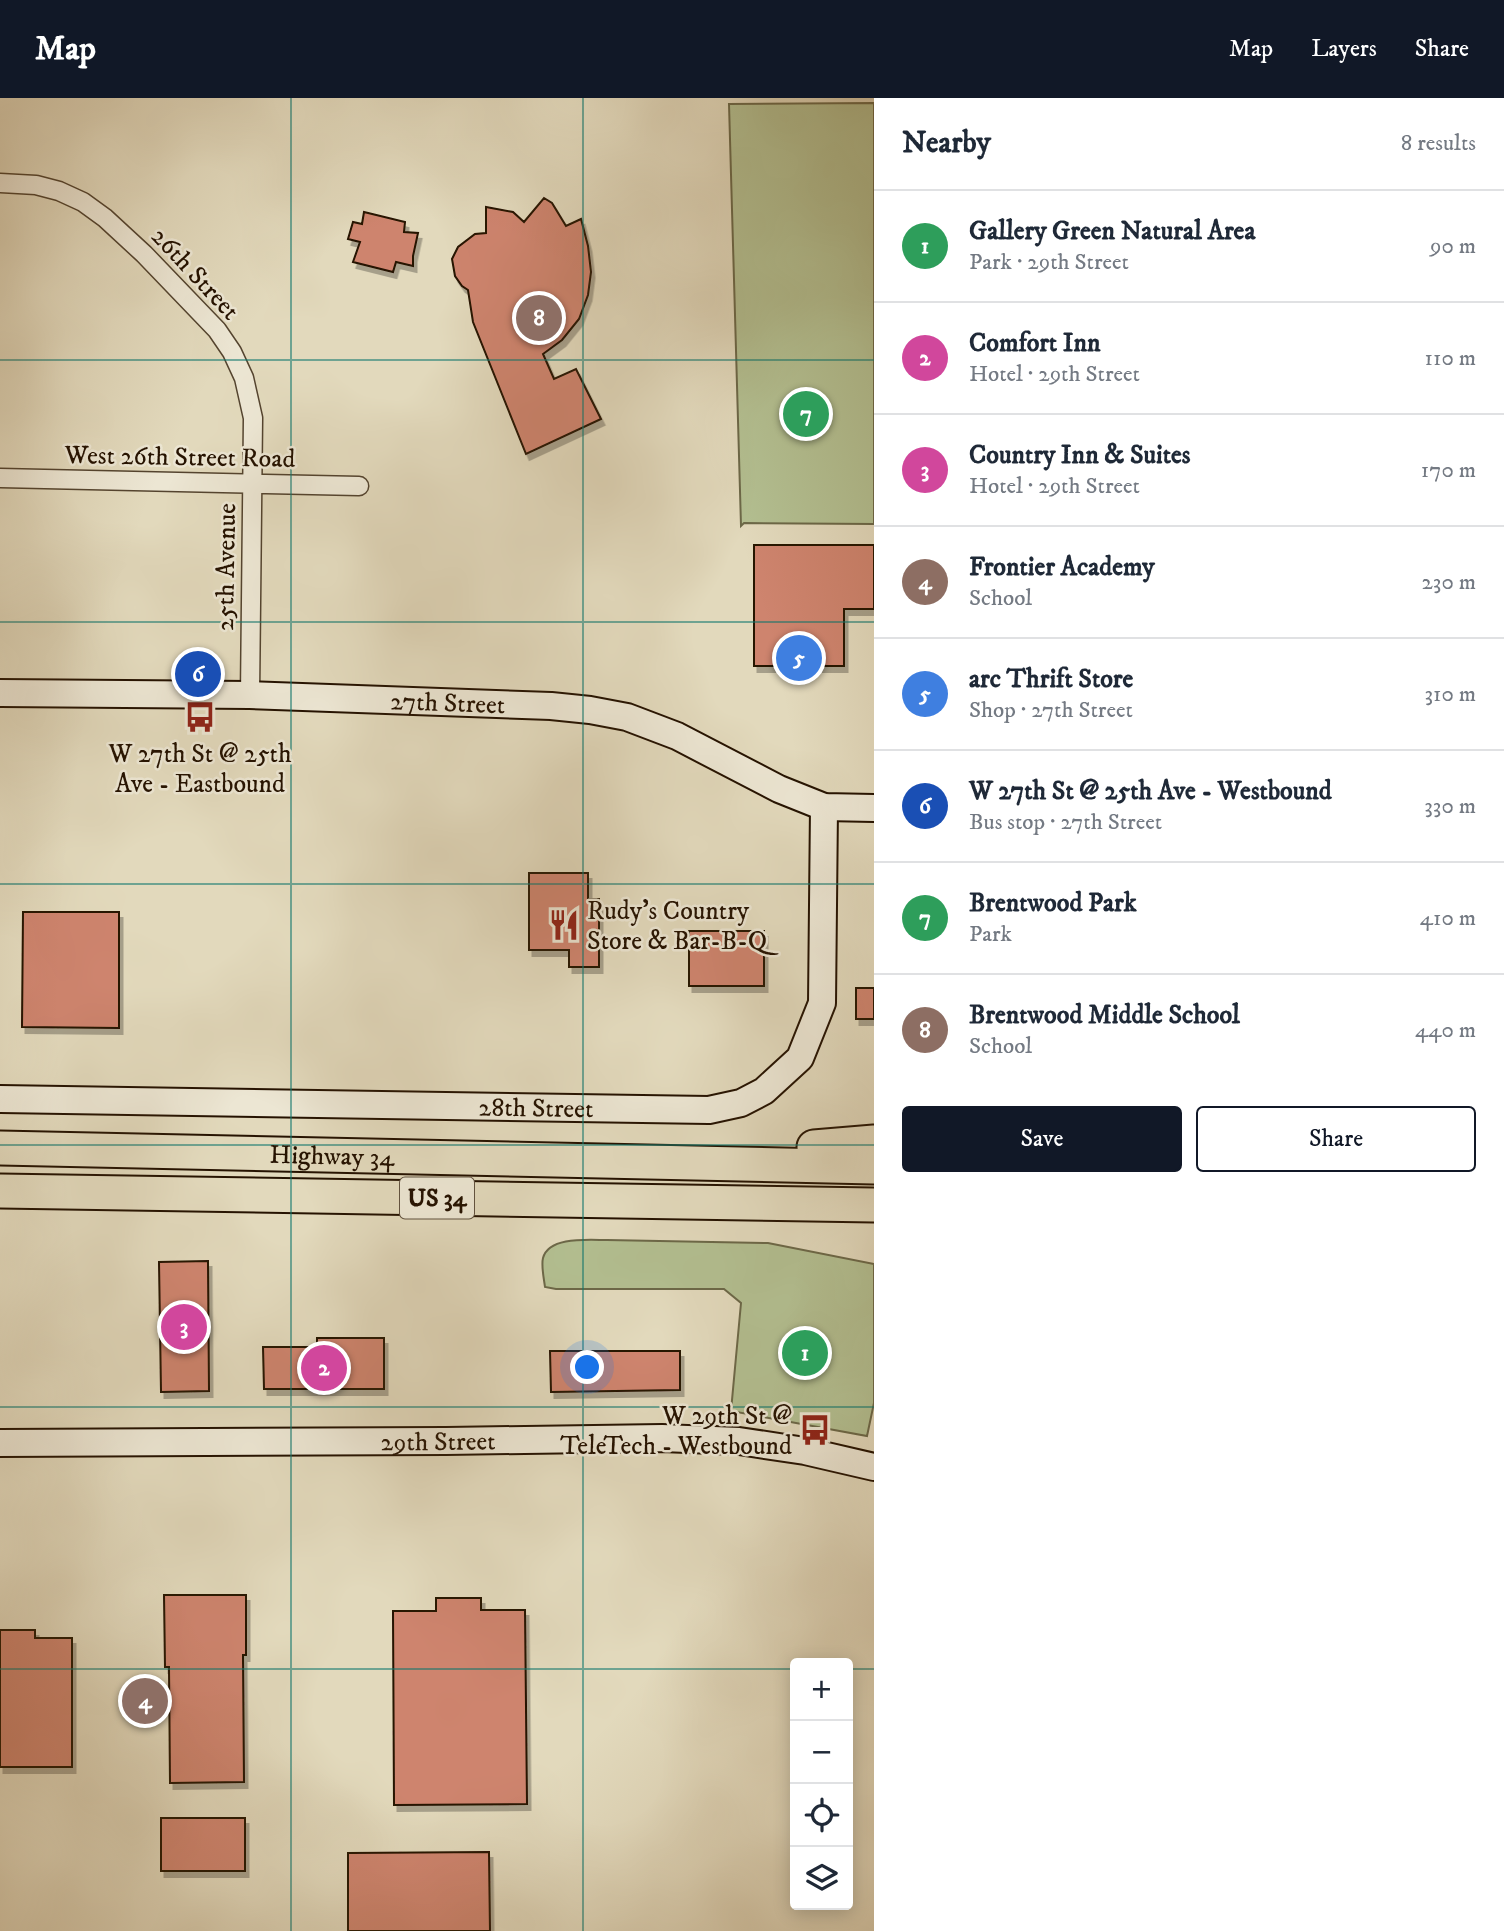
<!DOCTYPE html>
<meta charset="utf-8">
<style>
body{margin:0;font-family:"IM FELL DW Pica",serif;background:#f2f2f3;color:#1f2937}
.controls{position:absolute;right:21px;bottom:21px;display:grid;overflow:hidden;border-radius:7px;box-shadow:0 4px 18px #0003}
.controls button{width:63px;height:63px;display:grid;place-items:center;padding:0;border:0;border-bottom:2px solid #e0e1e3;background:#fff;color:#1f2937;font:35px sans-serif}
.you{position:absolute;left:588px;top:1270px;width:24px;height:24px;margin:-18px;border:5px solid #fff;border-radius:50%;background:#1a73e8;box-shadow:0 0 0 10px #1a73e833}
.badge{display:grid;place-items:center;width:46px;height:46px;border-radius:50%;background:#111827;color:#fff;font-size:23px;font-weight:700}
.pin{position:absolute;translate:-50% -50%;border:4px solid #fff;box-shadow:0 2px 7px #0006}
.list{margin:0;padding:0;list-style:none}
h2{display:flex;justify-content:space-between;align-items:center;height:91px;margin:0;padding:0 28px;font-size:30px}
h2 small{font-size:23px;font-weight:400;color:#747a83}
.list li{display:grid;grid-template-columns:46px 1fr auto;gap:21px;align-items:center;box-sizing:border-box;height:112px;padding:0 28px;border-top:2px solid #e0e1e3}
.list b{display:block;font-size:26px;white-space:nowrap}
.list p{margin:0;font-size:23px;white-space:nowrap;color:#747a83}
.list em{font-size:23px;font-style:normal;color:#747a83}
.actions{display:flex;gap:14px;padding:21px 28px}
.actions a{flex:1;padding:16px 0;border:2px solid #111827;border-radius:7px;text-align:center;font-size:24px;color:#111827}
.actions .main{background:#111827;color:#fff}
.icon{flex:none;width:38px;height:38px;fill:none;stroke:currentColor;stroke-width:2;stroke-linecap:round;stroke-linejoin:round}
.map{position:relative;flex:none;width:874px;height:1833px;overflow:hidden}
header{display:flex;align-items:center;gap:42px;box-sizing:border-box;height:98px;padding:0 35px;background:#111827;color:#fff}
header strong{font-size:33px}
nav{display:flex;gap:38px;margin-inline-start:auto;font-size:24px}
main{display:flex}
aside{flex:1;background:#fff}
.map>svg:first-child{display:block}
.green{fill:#b3bf91;stroke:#6c6848;stroke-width:2}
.building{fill:#ce846e;stroke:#251200;stroke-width:2;filter:url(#shadow)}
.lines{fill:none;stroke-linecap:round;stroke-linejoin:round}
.street-casing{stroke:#54442f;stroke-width:21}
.secondary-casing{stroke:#251200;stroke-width:30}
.highway-casing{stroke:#251200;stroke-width:37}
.street{stroke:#ece6d3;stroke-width:18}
.secondary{stroke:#ece6d3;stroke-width:26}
.highway{stroke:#e2d9bc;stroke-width:33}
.grid{fill:none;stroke:#0f766e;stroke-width:2;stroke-opacity:0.55}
.labels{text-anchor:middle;stroke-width:5;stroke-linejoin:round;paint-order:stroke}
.shield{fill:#ece6d3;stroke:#61523f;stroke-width:2}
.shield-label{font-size:24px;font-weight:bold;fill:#251200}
.street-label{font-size:26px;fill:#251200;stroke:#ece6d3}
.poi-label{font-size:26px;fill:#251200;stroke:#ece6d3}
</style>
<header>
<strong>Map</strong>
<nav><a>Map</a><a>Layers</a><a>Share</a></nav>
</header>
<main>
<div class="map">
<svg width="874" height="1833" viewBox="0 0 874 1833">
<defs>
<filter id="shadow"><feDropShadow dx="3.5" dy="6" stdDeviation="0" flood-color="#0004"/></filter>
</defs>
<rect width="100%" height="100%" fill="#e2d9bc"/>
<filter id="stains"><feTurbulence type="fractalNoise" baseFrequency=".00286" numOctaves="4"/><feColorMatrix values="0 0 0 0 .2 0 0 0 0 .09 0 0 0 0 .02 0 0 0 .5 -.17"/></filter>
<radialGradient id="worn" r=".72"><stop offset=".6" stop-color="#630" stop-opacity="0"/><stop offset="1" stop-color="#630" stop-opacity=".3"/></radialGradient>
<path class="green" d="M874,5v421l-130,-1 -3,3 -12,-422z
M607,1142l161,3 106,21v139l-7,33 -136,-25 10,-108 -17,-14h-168l-11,-2c-1,-8 -4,-21 -2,-29 6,-22 46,-18 64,-18z"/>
<path class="building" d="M544,100l8,5 14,23 15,-7 7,27 3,26 -3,23 -9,24 -17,21 -19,14 11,25 22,-10 25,50 -75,35 -53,-132 -5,-32 -6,-4 -7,-10 -3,-17 6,-12 17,-13 11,-1v-26l27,5 11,10z
M364,114l41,10 -1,10 14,1 -5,23v10l-17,-4 -3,10 -40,-10 7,-20 -12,-3 5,-17 9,2z
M754,447h120v64h-30v57h-90z
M529,775h59v26h11v68h-30v-17h-40z
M23,814h96v116l-97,-1z
M689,833h75v55h-75z
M856,890h18v31h-18z
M208,1163l1,130 -48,1 -2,-130z
M317,1240h67v51h-120l-1,-42h54z
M550,1253h130v39l-129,2z
M164,1497h82v60h-3l1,127 -74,1 -1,-116h-4z
M436,1500h45v12h44l2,194 -133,1 -1,-194h43z
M0,1532h35v8h37v129h-72z
M161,1720h84v53h-84z
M489,1754l1,79h-142v-78z"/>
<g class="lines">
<defs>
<path id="street" d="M0,85l36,2 23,6 24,11 22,16 39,36 73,76 15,22 12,26 9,40 -3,277
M0,380l359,8"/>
<g id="secondary">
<path id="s1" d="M0,595l250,2 301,11 39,4 37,7 50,19 102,53 45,18 50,1"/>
<path id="s2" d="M0,1001l709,11 32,-7 23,-12 36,-33 22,-55 2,-196"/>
<path id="s3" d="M0,1345l446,-2 216,-3 77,3 66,10 69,16"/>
</g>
<g id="highway">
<path d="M814,1049l60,-5"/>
<path id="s4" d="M0,1050l874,19"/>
<path d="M0,1093l874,14"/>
</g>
</defs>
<use href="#street" class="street-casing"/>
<use href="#secondary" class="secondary-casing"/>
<use href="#highway" class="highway-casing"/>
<use href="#street" class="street"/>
<use href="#secondary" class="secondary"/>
<use href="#highway" class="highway"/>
</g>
<path class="grid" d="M291,0v1833M583,0v1833M0,262h874M0,524h874M0,786h874M0,1047h874M0,1309h874M0,1571h795M848,1571h26"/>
<defs>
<symbol id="bus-bare" viewBox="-9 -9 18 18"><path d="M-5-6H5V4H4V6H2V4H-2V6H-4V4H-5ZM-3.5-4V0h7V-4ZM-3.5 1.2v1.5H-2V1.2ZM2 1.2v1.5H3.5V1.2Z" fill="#8f2418" stroke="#ece6d3" stroke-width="2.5" paint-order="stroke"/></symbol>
<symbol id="restaurant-bare" viewBox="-9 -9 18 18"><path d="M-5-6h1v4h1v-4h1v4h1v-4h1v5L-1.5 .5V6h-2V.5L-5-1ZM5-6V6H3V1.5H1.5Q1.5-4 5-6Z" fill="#8f2418" stroke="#ece6d3" stroke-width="2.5" paint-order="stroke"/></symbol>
</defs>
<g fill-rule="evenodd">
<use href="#bus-bare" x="178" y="597" width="44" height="44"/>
<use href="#restaurant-bare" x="542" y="805" width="44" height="44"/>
<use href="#bus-bare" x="793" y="1310" width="44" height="44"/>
</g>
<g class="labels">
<rect class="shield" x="400" y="1079.5" width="74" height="41" rx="5"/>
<g class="shield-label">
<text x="437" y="1108">US 34</text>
</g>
<g class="street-label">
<text transform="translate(196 175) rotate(47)" y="9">26th Street</text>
<text transform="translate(180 358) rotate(1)" y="9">West 26th Street Road</text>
<text transform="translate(225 469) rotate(-89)" y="9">25th Avenue</text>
<text dy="9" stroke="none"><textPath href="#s1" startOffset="448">27th Street</textPath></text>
<text dy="9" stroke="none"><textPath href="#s2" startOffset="536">28th Street</textPath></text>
<text dy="9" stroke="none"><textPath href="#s4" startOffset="332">Highway 34</textPath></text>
<text dy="9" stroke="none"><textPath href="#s3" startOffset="438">29th Street</textPath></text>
</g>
<g class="poi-label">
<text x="200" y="664">W 27th St @ 25th<tspan x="200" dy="30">Ave - Eastbound</tspan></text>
<text x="587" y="821" text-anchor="start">Rudy's Country<tspan x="587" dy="30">Store &amp; Bar-B-Q</tspan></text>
<text x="792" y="1326" text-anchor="end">W 29th St @<tspan x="792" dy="30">TeleTech - Westbound</tspan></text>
</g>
</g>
<rect width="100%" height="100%" filter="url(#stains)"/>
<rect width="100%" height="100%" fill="url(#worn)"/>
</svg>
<div class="controls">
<button>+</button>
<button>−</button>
<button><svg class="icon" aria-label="locate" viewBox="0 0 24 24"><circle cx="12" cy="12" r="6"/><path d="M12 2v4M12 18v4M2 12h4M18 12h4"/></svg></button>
<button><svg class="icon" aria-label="layers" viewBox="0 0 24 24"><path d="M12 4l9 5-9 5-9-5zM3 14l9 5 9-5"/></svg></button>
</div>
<div class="you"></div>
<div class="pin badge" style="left:805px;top:1255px;background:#2e9e5b">1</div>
<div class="pin badge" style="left:324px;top:1270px;background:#d1479c">2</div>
<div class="pin badge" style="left:184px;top:1229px;background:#d1479c">3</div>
<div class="pin badge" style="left:145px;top:1603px;background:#8d6e63">4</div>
<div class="pin badge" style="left:799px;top:560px;background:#3f7fe0">5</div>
<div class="pin badge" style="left:198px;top:576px;background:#1a4fb4">6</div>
<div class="pin badge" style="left:806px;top:316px;background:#2e9e5b">7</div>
<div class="pin badge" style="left:539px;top:220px;background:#8d6e63">8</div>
</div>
<aside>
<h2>Nearby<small>8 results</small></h2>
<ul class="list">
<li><span class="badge" style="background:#2e9e5b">1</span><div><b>Gallery Green Natural Area</b><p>Park · 29th Street</p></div><em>90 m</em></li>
<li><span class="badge" style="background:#d1479c">2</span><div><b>Comfort Inn</b><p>Hotel · 29th Street</p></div><em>110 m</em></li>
<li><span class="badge" style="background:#d1479c">3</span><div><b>Country Inn &amp; Suites</b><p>Hotel · 29th Street</p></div><em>170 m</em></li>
<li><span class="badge" style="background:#8d6e63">4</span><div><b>Frontier Academy</b><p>School</p></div><em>230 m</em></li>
<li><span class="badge" style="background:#3f7fe0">5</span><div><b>arc Thrift Store</b><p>Shop · 27th Street</p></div><em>310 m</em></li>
<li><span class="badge" style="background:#1a4fb4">6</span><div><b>W 27th St @ 25th Ave - Westbound</b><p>Bus stop · 27th Street</p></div><em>330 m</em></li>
<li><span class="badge" style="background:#2e9e5b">7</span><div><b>Brentwood Park</b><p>Park</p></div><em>410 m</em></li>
<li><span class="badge" style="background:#8d6e63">8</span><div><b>Brentwood Middle School</b><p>School</p></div><em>440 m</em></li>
</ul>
<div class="actions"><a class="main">Save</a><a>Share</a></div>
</aside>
</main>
